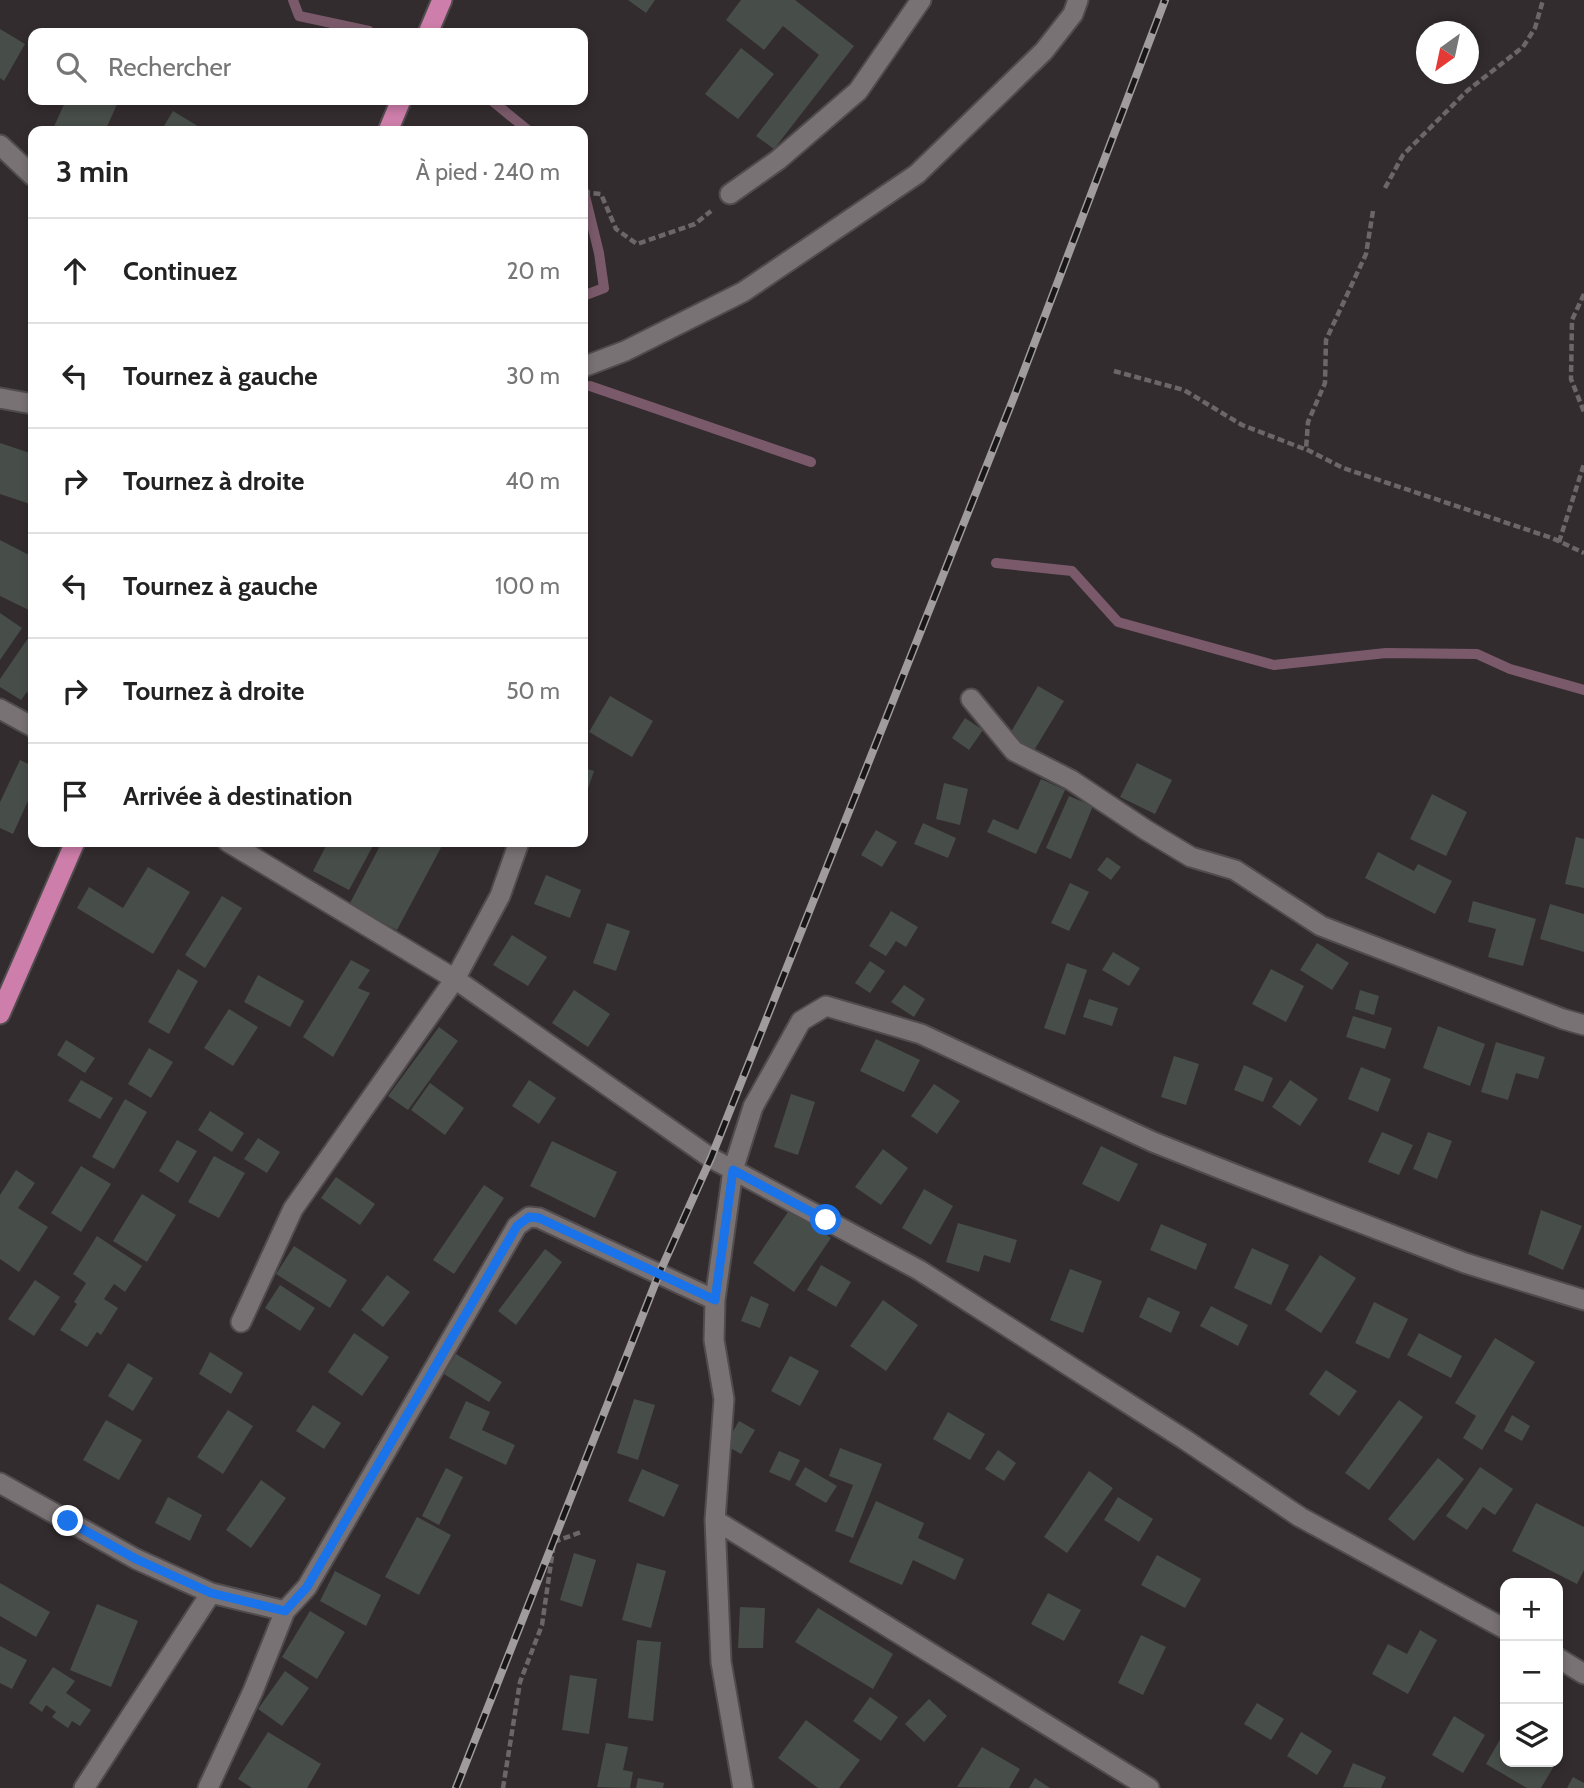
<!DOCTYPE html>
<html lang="fr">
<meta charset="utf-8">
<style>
body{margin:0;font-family:Cabin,sans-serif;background:#f2f2f2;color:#222}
.controls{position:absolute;right:21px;bottom:21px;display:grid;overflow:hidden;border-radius:14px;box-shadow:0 4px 10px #0003}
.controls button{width:63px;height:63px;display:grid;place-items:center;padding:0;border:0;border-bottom:2px solid #e0e0e0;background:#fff;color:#222;font:35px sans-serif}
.compass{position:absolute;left:1416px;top:21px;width:63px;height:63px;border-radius:50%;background:#fff;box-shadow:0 4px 10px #0003;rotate:213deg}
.stop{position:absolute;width:21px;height:21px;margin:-16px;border:5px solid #1a73e8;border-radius:50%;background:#fff}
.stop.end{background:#1a73e8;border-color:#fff;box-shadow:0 2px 7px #0008}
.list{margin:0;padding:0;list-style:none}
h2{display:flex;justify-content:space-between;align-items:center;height:91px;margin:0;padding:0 28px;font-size:30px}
h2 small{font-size:23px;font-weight:400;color:#767676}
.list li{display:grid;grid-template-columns:46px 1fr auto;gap:21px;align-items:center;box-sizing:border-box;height:105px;padding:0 28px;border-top:2px solid #e0e0e0}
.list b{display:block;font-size:26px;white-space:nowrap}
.list em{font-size:23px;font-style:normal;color:#767676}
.icon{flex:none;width:38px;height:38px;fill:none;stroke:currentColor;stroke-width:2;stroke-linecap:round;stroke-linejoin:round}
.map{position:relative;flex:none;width:1584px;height:1788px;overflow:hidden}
.search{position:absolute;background:#fff;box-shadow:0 4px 10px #0003;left:28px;top:28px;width:560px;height:77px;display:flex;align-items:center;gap:18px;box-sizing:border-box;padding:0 24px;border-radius:14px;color:#767676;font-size:26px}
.panel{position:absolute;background:#fff;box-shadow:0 4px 10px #0003;left:28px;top:126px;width:560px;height:721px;border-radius:14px}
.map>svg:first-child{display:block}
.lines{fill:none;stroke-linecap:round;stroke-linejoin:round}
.stream{stroke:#7a5a6a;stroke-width:10}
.building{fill:#474d49}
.minor-casing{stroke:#504b4d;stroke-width:23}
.trunk-casing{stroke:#504b4d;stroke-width:23}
.path{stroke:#6c6669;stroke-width:4.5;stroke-dasharray:7 3.5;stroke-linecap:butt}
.minor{stroke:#797275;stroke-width:19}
.trunk{stroke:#ce7eaa;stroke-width:19}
.rail-casing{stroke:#a09b9d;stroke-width:8}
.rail{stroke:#181617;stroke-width:5;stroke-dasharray:16;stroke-linecap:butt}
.route{stroke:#1a73e8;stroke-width:9}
</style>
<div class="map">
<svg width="1584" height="1788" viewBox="0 0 1584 1788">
<rect width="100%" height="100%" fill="#332c2f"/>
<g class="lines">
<path class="stream" d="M293,0l6,16 70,15
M491,100l38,31
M583,188l16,65 5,35 -21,8
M590,386l221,76
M996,563l76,8 46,51 156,43 112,-12 91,1 33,15 74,21"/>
</g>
<path class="building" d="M628,0h27l-9,13z
M741,0h54l59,46 -80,103 -18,-13 63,-81 -36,-29 -19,24 -38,-30z
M0,29l25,15 -21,37 -4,-3z
M741,48l33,26 -36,45 -33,-25z
M66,100h53l-14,31h-53z
M173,111l33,20h-45z
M0,443l33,11v51l-33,-11z
M0,540l33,17 -2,54 -31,-15z
M0,613l22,15 -22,32z
M33,631v65l-6,-4 -6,8 -21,-13v-8z
M1038,686l26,15 -31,51 -25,-15z
M610,696l43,25 -21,36 -43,-25z
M965,718l18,12 -14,20 -17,-12z
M20,760l13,6v24l-20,44 -13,-6v-26z
M1137,763l35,17 -17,34 -35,-17z
M583,768l11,3 -11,32z
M1041,779l24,11 -29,64 -49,-22 6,-13 25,11z
M944,783l24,6 -8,36 -24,-6z
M1432,794l35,18 -21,44 -36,-17z
M1069,796l24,10 -22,53 -25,-11z
M923,823l33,15 -8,20 -34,-14z
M876,830l21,12 -15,25 -21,-12z
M1576,837l8,2v49l-19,-4z
M328,842h47l-26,48 -36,-19z
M382,842h62l-47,88 -48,-25z
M1378,852l36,19 4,-7 34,17 -17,33 -70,-36z
M1107,857l14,10 -10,13 -14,-10z
M148,867l42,25 -37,62 -76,-46 12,-21 34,21z
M546,875l35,15 -11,28 -36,-14z
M1070,883l19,9 -20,39 -18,-8z
M222,896l20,12 -37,60 -20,-13z
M1473,901l63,18 -13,47 -35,-9 8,-28 -28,-7z
M1550,904l34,10v38l-44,-13z
M891,911l27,16 -12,20 -10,-6 -10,15 -17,-10z
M607,923l23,8 -14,40 -23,-8z
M512,935l35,22 -19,29 -35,-21z
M1317,943l32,20 -17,27 -32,-20z
M1113,952l27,16 -11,18 -27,-16z
M351,960l19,10 -12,18 12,5 -37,64 -30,-20z
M870,961l15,10 -15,22 -15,-10z
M1067,963l20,7 -22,65 -21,-7z
M178,969l20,12 -29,53 -21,-12z
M1271,969l33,17 -18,36 -34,-18z
M258,975l46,26 -14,26 -46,-25z
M904,985l21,14 -11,18 -23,-15z
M574,990l36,24 -22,33 -36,-24z
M1360,990l19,6 -5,19 -19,-6z
M1089,999l29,9 -6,18 -29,-9z
M229,1009l29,18 -25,39 -29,-18z
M1353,1016l39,12 -7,21 -39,-12z
M1438,1026l47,18 -15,42 -47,-18z
M439,1027l19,14 -50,69 -20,-14z
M876,1039l44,21 -16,32 -44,-21z
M66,1040l29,18 -10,15 -28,-18z
M1496,1042l49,15 -7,22 -22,-6 -8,27 -27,-8z
M149,1048l24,14 -22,36 -23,-14z
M1174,1056l25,8 -13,41 -25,-8z
M1244,1065l29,13 -10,24 -29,-12z
M1361,1067l30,12 -13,33 -30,-13z
M81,1080l32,18 -13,21 -32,-18z
M529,1080l27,18 -17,26 -27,-18z
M1290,1080l28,19 -18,27 -28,-19z
M430,1083l34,25 -19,27 -34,-25z
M934,1084l26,17 -23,33 -26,-18z
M791,1094l24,8 -17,53 -24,-8z
M125,1099l22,13 -33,57 -22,-12z
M210,1111l34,22 -12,19 -34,-22z
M1382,1132l31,13 -14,30 -31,-13z
M1428,1132l24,9 -15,38 -24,-10z
M258,1138l22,14 -13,21 -23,-14z
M177,1140l20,11 -19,32 -19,-12z
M552,1141l65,31 -22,46 -65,-32z
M1101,1146l37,18 -19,38 -37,-18z
M883,1149l25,19 -27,37 -26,-18z
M214,1156l31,17 -26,45 -31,-16z
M81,1166l30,18 -30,48 -30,-19z
M16,1170l19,13 -17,25 30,19 -29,45 -19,-13v-64z
M336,1177l39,27 -15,21 -39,-27z
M484,1185l20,13 -50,76 -21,-14z
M924,1189l29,17 -22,39 -29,-17z
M142,1194l34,21 -29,47 -34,-21z
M790,1209l41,29 -37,54 -41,-29z
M1541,1210l41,16 -19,44 -35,-16z
M958,1223l59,17 -7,23 -26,-8 -5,17 -33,-10z
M1161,1224l46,20 -11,26 -46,-20z
M97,1236l45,30 -17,26 -11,-8 -10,15 14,9 -17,27 -4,-3 -10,15 -27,-17 17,-26 -3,-2 12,-19 -13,-9z
M294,1246l53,34 -17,28 -54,-34z
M1252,1248l37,17 -18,40 -37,-17z
M545,1249l17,13 -46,63 -18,-14z
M1320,1255l36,23 -35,55 -36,-23z
M821,1265l30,17 -15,25 -29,-17z
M1070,1269l32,12 -19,52 -33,-13z
M387,1275l23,17 -27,35 -22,-17z
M35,1280l25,17 -26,39 -26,-17z
M280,1285l35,23 -15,23 -35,-23z
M751,1296l18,8 -9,24 -19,-7z
M1148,1297l32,15 -9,21 -32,-16z
M883,1300l35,25 -32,46 -36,-25z
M1374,1302l34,17 -19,40 -34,-16z
M1211,1306l37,19 -10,21 -38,-20z
M354,1333l35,24 -27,39 -34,-24z
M1419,1333l43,23 -11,22 -44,-23z
M1495,1338l40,24 -53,88 -19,-12 13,-22 -21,-13z
M210,1352l33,21 -12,21 -32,-20z
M456,1354l46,28 -13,20 -45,-28z
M790,1356l29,15 -19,35 -29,-15z
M128,1363l25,15 -20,33 -25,-15z
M1326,1370l31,21 -18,25 -30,-22z
M634,1399l21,6 -17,55 -21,-7z
M1399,1400l24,17 -54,73 -24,-17z
M466,1401l24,11 -8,18 33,15 -9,20 -57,-27z
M313,1405l28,18 -17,26 -28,-18z
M228,1410l25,16 -30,48 -26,-17z
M948,1412l37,22 -15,26 -37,-21z
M1512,1415l18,11 -8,15 -18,-10z
M106,1420l36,20 -23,40 -36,-20z
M739,1421l16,9 -14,24 -16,-9z
M840,1448l42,16 -29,74 -18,-7 18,-46 -24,-9z
M998,1450l18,13 -12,18 -19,-12z
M779,1451l21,9 -10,21 -21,-9z
M1438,1458l26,21 -50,62 -26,-22z
M805,1467l32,19 -11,17 -31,-18z
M1480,1467l33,22 -18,26 -12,-8 -16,23 -21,-14z
M446,1468l17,9 -24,48 -17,-9z
M642,1469l37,16 -15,32 -36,-16z
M1089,1471l24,17 -46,65 -23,-16z
M261,1480l25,18 -35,50 -25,-18z
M168,1497l34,18 -12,26 -35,-18z
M1118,1497l35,22 -14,23 -35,-22z
M876,1501l48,22 -6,15 46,21 -9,21 -42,-20 -11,25 -53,-23z
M1536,1503l48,24v43l-7,14 -65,-33z
M417,1517l34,18 -32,60 -34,-18z
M574,1553l22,7 -14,47 -22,-7z
M1157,1555l44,24 -16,29 -44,-23z
M637,1563l29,8 -15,57 -29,-8z
M335,1571l46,24 -15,31 -46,-25z
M0,1583l50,29 -14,25 -36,-21z
M1048,1593l33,17 -17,31 -33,-17z
M97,1604l41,17 -27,66 -41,-17z
M740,1607l25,1 -2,40h-25z
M818,1608l75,46 -20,35 -78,-47z
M310,1611l35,21 -28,47 -35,-22z
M1420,1630l17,10 -29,54 -36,-20 16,-30 19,10z
M1141,1635l25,12 -23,48 -25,-12z
M637,1640l24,2 -8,79 -25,-3z
M0,1646l27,14 -15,29 -12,-6z
M53,1667l22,14 -9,12 25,17 -11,16 -8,-5 -4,7 -16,-11 4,-5 -10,-7 -4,7 -13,-9z
M285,1671l24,17 -27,38 -24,-17z
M570,1675l27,4 -8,55 -27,-4z
M870,1697l28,20 -17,24 -28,-20z
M929,1699l18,17 -23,26 -19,-18z
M1257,1703l27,16 -13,21 -27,-16z
M1454,1716l31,19 -22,38 -31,-18z
M806,1720l54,40 -21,28h-21l-40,-30z
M268,1732l53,32 -14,24h-55l-14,-9z
M1301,1732l31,19 -15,24 -30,-19z
M1502,1736l3,2v24h41l8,4 -13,22h-14l-41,-24z
M606,1743l22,4 -5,23 10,2 -3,16 -33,-1z
M982,1747l38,22 -11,19 -52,-1z
M1353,1763l33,14 -5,11 -38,-1z
M1573,1777l11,6v5h-17z
M638,1778l26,5 -1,5h-27z
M1035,1778l15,10h-21z"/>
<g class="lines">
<defs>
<path id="minor" d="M0,145l33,31
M730,194l48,-34 80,-69 63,-91
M583,367l42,-16 118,-59 174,-118 127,-123 29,-37 5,-14
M0,398l33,6
M971,699l43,52 57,29 75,50 45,27 44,13 86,56 242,93 21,6
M0,709l33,18
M228,842l227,137 256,179 208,112 265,169 116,78 205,112
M241,1322l52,-113 162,-230 45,-83 19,-54
M0,1483l136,76 75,34 74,18
M715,1520l434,268
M1558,1658l26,16
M84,1788l127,-195
M208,1788l45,-97 32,-80 22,-24 210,-361 12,-9 10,1 176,82
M743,1788l-22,-126 -6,-142 9,-121 -10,-59 1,-40 18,-130 20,-63 48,-86 25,-15 95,28 232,108 91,36 221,85 119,37"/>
<path id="trunk" d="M428,33l14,-33
M388,131l13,-31
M0,1014l75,-172"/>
</defs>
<use href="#minor" class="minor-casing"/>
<use href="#trunk" class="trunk-casing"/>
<path class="path" d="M1385,188l18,-33 64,-64 56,-44 12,-19 8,-28
M583,192l18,2 15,35 21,15 58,-20 16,-13
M1373,211l-7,43 -40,86 -1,43 -17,39 -2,27 37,19 209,70 32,15
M1584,294l-12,26 -1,59 13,33
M1114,371l70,19 58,35 65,25
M1559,542l25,-78
M503,1788l17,-106 22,-57 12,-83 27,-10"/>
<use href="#minor" class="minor"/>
<use href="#trunk" class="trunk"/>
<defs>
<path id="rail" d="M456,1788l203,-514 52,-116 303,-761 151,-397"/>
</defs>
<use href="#rail" class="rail-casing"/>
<use href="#rail" class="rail"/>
</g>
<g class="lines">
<path class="route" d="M68,1521l68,38 75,34 74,18 22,-24 210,-361 12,-9 10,1 176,82 18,-130 93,50"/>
</g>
</svg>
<div class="controls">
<button>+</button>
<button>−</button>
<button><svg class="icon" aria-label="layers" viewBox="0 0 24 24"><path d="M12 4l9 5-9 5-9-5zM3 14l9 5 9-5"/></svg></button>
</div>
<svg class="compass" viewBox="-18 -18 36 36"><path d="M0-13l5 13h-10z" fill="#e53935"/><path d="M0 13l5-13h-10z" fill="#767676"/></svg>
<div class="stop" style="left:826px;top:1220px"></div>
<div class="stop end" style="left:68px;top:1521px"></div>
<div class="search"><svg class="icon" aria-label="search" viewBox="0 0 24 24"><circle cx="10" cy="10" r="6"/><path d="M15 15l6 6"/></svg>Rechercher</div>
<section class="panel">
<h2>3 min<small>À pied · 240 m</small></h2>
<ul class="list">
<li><svg class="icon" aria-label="ahead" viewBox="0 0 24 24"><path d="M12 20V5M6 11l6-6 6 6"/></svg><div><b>Continuez</b></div><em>20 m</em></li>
<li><svg class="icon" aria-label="left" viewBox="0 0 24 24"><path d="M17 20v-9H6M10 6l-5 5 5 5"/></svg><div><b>Tournez à gauche</b></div><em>30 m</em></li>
<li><svg class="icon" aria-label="right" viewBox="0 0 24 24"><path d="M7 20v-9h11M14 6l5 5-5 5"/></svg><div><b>Tournez à droite</b></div><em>40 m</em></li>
<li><svg class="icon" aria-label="left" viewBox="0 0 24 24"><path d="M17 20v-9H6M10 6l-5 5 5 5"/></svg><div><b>Tournez à gauche</b></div><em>100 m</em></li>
<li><svg class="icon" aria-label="right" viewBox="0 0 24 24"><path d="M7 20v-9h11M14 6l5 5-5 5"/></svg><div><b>Tournez à droite</b></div><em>50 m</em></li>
<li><svg class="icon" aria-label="arrive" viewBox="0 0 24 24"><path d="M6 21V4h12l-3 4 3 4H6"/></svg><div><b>Arrivée à destination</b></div></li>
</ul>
</section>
</div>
